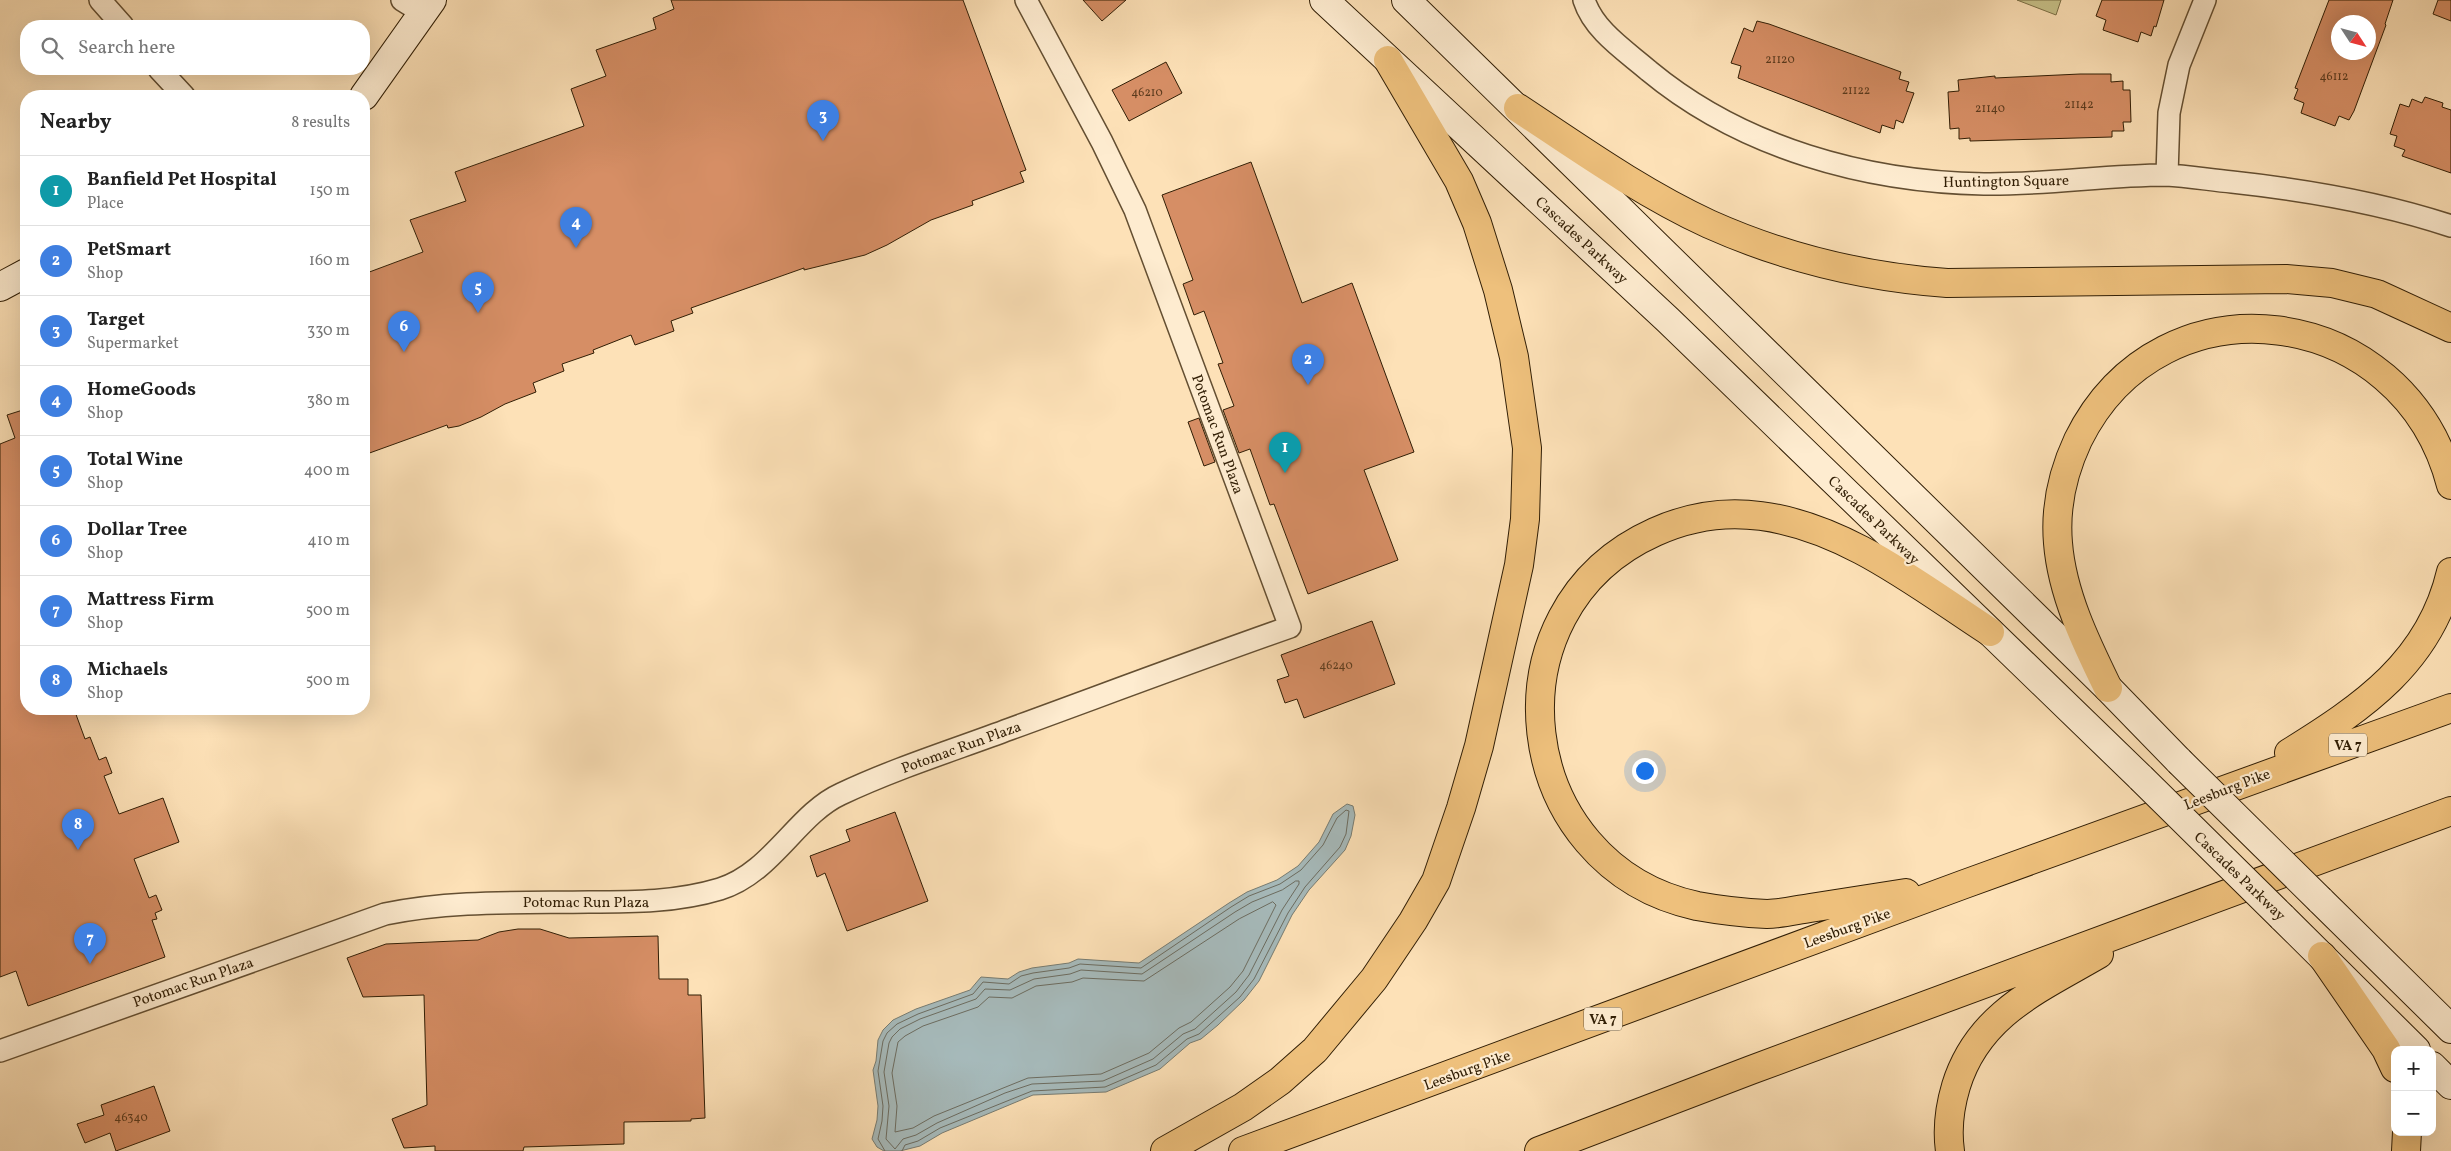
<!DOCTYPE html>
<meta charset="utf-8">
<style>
body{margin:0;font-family:Vollkorn,serif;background:#f6f6f6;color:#222}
.controls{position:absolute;right:15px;bottom:15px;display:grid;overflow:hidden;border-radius:10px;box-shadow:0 5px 20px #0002}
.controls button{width:45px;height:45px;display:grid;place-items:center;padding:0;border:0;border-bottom:1px solid #e0e0e0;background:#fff;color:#222;font:25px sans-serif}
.compass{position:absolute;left:2331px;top:15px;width:45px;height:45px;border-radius:50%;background:#fff;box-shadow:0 5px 20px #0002;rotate:126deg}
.you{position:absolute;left:1644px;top:770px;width:18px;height:18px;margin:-12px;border:4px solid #fff;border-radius:50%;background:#1a73e8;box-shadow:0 0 0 8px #1a73e833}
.badge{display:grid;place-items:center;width:32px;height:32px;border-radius:50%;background:#d93025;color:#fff;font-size:16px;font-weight:700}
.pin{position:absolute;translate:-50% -41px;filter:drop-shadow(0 1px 2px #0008)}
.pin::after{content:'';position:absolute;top:26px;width:18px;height:15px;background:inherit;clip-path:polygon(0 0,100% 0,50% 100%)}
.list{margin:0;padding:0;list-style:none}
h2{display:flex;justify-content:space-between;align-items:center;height:65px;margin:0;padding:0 20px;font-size:21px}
h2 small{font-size:16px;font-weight:400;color:#767676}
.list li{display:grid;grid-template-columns:32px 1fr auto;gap:15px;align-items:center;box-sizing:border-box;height:70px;padding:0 20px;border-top:1px solid #e0e0e0}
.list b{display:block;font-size:19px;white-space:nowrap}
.list p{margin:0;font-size:16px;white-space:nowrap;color:#767676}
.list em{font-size:16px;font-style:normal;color:#767676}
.icon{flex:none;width:28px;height:28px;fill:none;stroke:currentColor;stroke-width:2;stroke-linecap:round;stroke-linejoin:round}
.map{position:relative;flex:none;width:2451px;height:1151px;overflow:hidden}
.search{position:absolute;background:#fff;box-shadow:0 5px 20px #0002;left:20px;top:20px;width:350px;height:55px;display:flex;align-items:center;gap:12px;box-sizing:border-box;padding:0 18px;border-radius:20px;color:#767676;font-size:19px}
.panel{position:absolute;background:#fff;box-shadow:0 5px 20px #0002;left:20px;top:90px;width:350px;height:625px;border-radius:20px}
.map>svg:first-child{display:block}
.green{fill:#c7c189;stroke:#7c7047}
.water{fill:#a6babb;stroke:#777c72}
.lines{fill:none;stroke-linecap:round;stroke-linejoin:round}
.shore{stroke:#6c6c60;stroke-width:1}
.building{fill:#d68e65;stroke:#311e05;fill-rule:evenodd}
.street-casing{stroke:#644f32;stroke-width:24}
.secondary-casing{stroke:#311e05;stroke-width:30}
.highway-casing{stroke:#311e05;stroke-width:30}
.street{stroke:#feecd0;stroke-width:21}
.secondary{stroke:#feecd0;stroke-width:28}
.highway{stroke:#eec07c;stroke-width:28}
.secondary-bridge-casing{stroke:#311e05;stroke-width:30;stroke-linecap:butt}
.secondary-bridge{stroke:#feecd0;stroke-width:28}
.labels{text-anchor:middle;stroke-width:4.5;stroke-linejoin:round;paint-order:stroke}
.number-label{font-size:12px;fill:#5a3a1d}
.shield{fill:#feecd0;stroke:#6e5c42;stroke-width:1}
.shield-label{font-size:14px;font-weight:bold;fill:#311e05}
.street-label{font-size:15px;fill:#311e05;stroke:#feecd0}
</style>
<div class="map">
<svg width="2451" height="1151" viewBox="0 0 2451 1151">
<rect width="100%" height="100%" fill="#fde1b7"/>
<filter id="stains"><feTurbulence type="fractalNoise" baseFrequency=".004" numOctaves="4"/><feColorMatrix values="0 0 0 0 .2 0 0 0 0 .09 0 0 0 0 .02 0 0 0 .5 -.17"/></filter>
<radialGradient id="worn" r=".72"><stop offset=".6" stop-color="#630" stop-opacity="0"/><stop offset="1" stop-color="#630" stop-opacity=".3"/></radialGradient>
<path class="green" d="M2017,0h44l-5,15z"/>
<path class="water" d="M1347,804l6,2 2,9 -4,21 -6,14 -36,40 -17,25 -33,66 -15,19 -26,25 -17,14 -11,4 -30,26 -54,23 -73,3 -91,38 -22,13 -20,5h-16l-7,-4 -5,-8 5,-19 1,-14 -5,-36 3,-9 2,-21 5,-10 10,-10 23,-11 54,-19 11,-13 27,2 11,-7 13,-4 37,-5 9,-4 61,4 90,-60 18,-11 30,-12 21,-14 21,-24 14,-28z"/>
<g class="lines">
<path class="shore" d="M1296,881h3v3l-17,26 -33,65 -13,17 -41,37 -12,5 -30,25 -50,22 -71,3 -27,9 -68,30 -21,12 -13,4 -8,10 -9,-10 3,-33 -5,-34 5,-29 3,-6 8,-8 20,-10 56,-20 9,-10 25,1 24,-11 36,-5 11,-4 61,4 93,-62 17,-10 30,-12z
M1273,902l3,3 -33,66 -13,16 -39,35 -12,6 -30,25 -48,21 -73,4 -94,38 -21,12 -18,4 2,-26 -5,-33 6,-31 7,-6 18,-10 55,-19 11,-10 23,1 24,-12 36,-4 11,-4 61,3 95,-62z
M885,1151l-7,-12 4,-18 1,-15 -5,-35 5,-30 4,-8 10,-9 21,-10 55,-20 10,-12 26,2 12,-8 12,-3 36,-5 11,-4 61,4 90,-61 18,-11 31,-12 21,-14 22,-25 14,-27 9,-8 3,1 -3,23 -6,13 -35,40 -17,26 -34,66 -14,18 -41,37 -12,5 -31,26 -51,22 -73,4 -92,37 -22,13 -13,4 -3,6"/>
</g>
<path class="building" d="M671,0h292l63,170 -6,2 4,10 -52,19 1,4 -42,15 -44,25 -22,10 -61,15v-2l-113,40 2,5 -22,8 3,10 -39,14 -4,-10 -38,15 1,3 -32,11 2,7 -31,12 3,9 -31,12 -24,13 -22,9 -11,2 -1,-3 -83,30v-181l59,-22 -13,-32 56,-19 -11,-29 129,-46 -13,-37 35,-13 -10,-26 60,-21 -3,-11 21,-9z
M1083,0h43l-24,21z
M2102,0h62l-8,27 -2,-1 -3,10 -10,-4 -3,10 -35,-12 3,-10 -10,-4z
M2329,0h64l-8,24 1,1 -32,86 -5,9 -10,-4 -4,10 -34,-13 3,-10 -10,-4 4,-10 -3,-1zM2338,22h30v30h-30z
M2438,0h13v21l-18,-7z
M1757,21l12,3 132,48 -2,7 10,3 -3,9 8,2 -11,30 -7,-3 -2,9 -12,-4 -2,8 -142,-55 3,-12 -10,-3 13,-35 9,4z
M1166,62l16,31 -53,28 -17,-31z
M2080,74h31v8l12,-1v9h7l1,32h-8l1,9h-12v6l-142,4v-3l-11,1v-11l-9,1 -2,-37 11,-1 -1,-11 37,-4v2z
M2425,97l18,6 -1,4 9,3v63l-49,-17 3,-6 -11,-4 3,-10 -7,-2 10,-30 9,3 3,-8 10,4z
M1251,162l51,141 50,-20 62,169 -50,18 34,90 -90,34 -34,-90 -4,1 -20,-56 -11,4 -16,-43 11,-4 -16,-42 5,-1 -19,-52 -10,4 -11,-31 10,-4 -31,-85z
M26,409v300h48l11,30 5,-2 9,23 7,-3 6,16 -8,3 15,38 44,-16 16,44 -45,17 15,39 7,-3 6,15 -7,3 2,6 -5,1 13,37 -137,49 -12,-35 -16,6v-533l15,-6 -8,-23z
M1199,418l16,44 -11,4 -16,-44z
M1372,621l23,63 -91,34 -7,-19 -12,4 -8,-23 12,-4 -8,-21z
M895,812l33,89 -81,30 -22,-58 -8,4 -7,-21 40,-15 -4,-11z
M518,929h22l29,9 89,-2 1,43h29v16h13l4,123 -14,1v2l-67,1v22l-100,3 -1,4h-88v-5l-31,2 -12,-29 35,-14 -3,-110 -61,2 -16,-39 39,-14 92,-4 21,-8z
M154,1086l16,45 -54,20 -6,-18 -25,10 -8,-19 27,-9 -3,-10z"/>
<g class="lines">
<defs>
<path id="street" d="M100,0l23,26
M402,0l21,13
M1584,0c10,31 42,51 65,71 93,77 217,111 335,113 61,1 122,-9 182,-9 22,1 44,5 66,7 74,8 147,20 219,44
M159,69l25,27
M2167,175l2,-62 10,-48 26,-65
M0,1051l385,-137c67,-14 136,-11 204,-12 45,0 88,0 131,-13 52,-16 77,-75 121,-95 55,-26 113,-44 169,-65 93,-34 186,-69 280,-102l-155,-417 -33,-68 -76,-142"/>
<path id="secondary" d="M1324,0l344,320 473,458
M1406,0l702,688 71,73
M364,96l68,-96
M0,287l26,-14
M2320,900l131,129
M2282,917l134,133
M2432,1066l19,19"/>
<path id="highway" d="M1518,108c62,41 124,85 191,116 76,34 155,53 238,59l339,-4 46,4 45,11 74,34
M2108,688c-22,-45 -46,-94 -50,-145 -3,-35 5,-71 20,-103 84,-170 326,-137 373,45
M2289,753c74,-46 141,-91 162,-181
M1906,893c-32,5 -64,10 -96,15 -14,2 -29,6 -43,6 -23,-1 -48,-4 -70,-8 -185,-40 -216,-296 -42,-374 33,-15 70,-21 106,-16 85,11 158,70 229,116
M2322,956l64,93 9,19
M1165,1151l78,-44 37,-26 35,-31 59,-71 39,-58 23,-40 25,-73 18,-62 40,-181 6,-46 2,-71 -13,-91 -16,-67 -21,-67 -18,-42 -71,-121
M1243,1151l719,-266 489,-177
M1539,1151l212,-81 700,-259
M1950,1151c-3,-21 0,-45 6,-65 22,-72 83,-97 143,-132
M2406,1151l1,-19"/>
</defs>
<use href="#street" class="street-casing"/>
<use href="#secondary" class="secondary-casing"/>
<use href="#highway" class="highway-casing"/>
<use href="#street" class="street"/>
<use href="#secondary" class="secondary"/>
<use href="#highway" class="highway"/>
<defs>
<path id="secondary-bridge" d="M2179,761l141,139
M2141,778l141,139"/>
</defs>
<use href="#secondary-bridge" class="secondary-bridge-casing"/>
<use href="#secondary-bridge" class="secondary-bridge"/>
</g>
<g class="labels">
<g class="number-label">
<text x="1780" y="63">21120</text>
<text x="2334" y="80">46112</text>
<text x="1856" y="94">21122</text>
<text x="1147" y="96">46210</text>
<text x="2079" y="108">21142</text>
<text x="1990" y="112">21140</text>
<text x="1336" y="669">46240</text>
<text x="131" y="1121">46340</text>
</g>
<g class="shield">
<rect x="2329" y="733.5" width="38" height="23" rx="4"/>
<rect x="1584" y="1007.5" width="38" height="23" rx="4"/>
</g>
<g class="shield-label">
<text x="2348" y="750">VA 7</text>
<text x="1603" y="1024">VA 7</text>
</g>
<g class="street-label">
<text transform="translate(2006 181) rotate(-1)" y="5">Huntington Square</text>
<text transform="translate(1582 240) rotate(43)" y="5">Cascades Parkway</text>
<text transform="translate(1218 434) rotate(70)" y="5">Potomac Run Plaza</text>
<text transform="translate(1874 520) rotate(44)" y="5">Cascades Parkway</text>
<text transform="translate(961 747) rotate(-20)" y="5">Potomac Run Plaza</text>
<text transform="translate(2227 789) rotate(-21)" y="5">Leesburg Pike</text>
<text transform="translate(2240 876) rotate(44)" y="5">Cascades Parkway</text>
<text x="586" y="907">Potomac Run Plaza</text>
<text transform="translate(1847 928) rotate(-20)" y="5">Leesburg Pike</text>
<text transform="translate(193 982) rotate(-19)" y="5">Potomac Run Plaza</text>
<text transform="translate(1467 1070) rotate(-20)" y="5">Leesburg Pike</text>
</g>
</g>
<rect width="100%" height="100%" filter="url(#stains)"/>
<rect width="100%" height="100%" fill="url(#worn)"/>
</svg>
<div class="controls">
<button>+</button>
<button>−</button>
</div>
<svg class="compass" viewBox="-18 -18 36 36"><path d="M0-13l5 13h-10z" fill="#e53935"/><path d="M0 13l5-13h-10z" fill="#767676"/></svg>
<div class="you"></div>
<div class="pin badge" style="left:1285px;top:473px;background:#0f9aa8">1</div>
<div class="pin badge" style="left:1308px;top:385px;background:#3f7fe0">2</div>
<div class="pin badge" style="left:823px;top:141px;background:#3f7fe0">3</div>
<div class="pin badge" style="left:576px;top:248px;background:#3f7fe0">4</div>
<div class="pin badge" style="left:478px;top:313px;background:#3f7fe0">5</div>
<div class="pin badge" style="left:404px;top:352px;background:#3f7fe0">6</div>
<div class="pin badge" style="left:90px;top:964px;background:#3f7fe0">7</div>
<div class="pin badge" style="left:78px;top:850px;background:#3f7fe0">8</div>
<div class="search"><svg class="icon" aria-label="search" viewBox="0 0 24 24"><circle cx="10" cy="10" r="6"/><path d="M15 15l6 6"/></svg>Search here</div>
<section class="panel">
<h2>Nearby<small>8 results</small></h2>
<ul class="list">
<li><span class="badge" style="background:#0f9aa8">1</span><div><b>Banfield Pet Hospital</b><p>Place</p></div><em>150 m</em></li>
<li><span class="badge" style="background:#3f7fe0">2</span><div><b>PetSmart</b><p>Shop</p></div><em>160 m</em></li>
<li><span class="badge" style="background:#3f7fe0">3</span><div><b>Target</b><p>Supermarket</p></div><em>330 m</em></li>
<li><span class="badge" style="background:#3f7fe0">4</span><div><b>HomeGoods</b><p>Shop</p></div><em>380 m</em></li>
<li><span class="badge" style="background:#3f7fe0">5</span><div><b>Total Wine</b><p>Shop</p></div><em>400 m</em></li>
<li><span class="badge" style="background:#3f7fe0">6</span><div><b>Dollar Tree</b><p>Shop</p></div><em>410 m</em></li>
<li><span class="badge" style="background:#3f7fe0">7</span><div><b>Mattress Firm</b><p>Shop</p></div><em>500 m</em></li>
<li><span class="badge" style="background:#3f7fe0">8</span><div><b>Michaels</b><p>Shop</p></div><em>500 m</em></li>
</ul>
</section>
</div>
